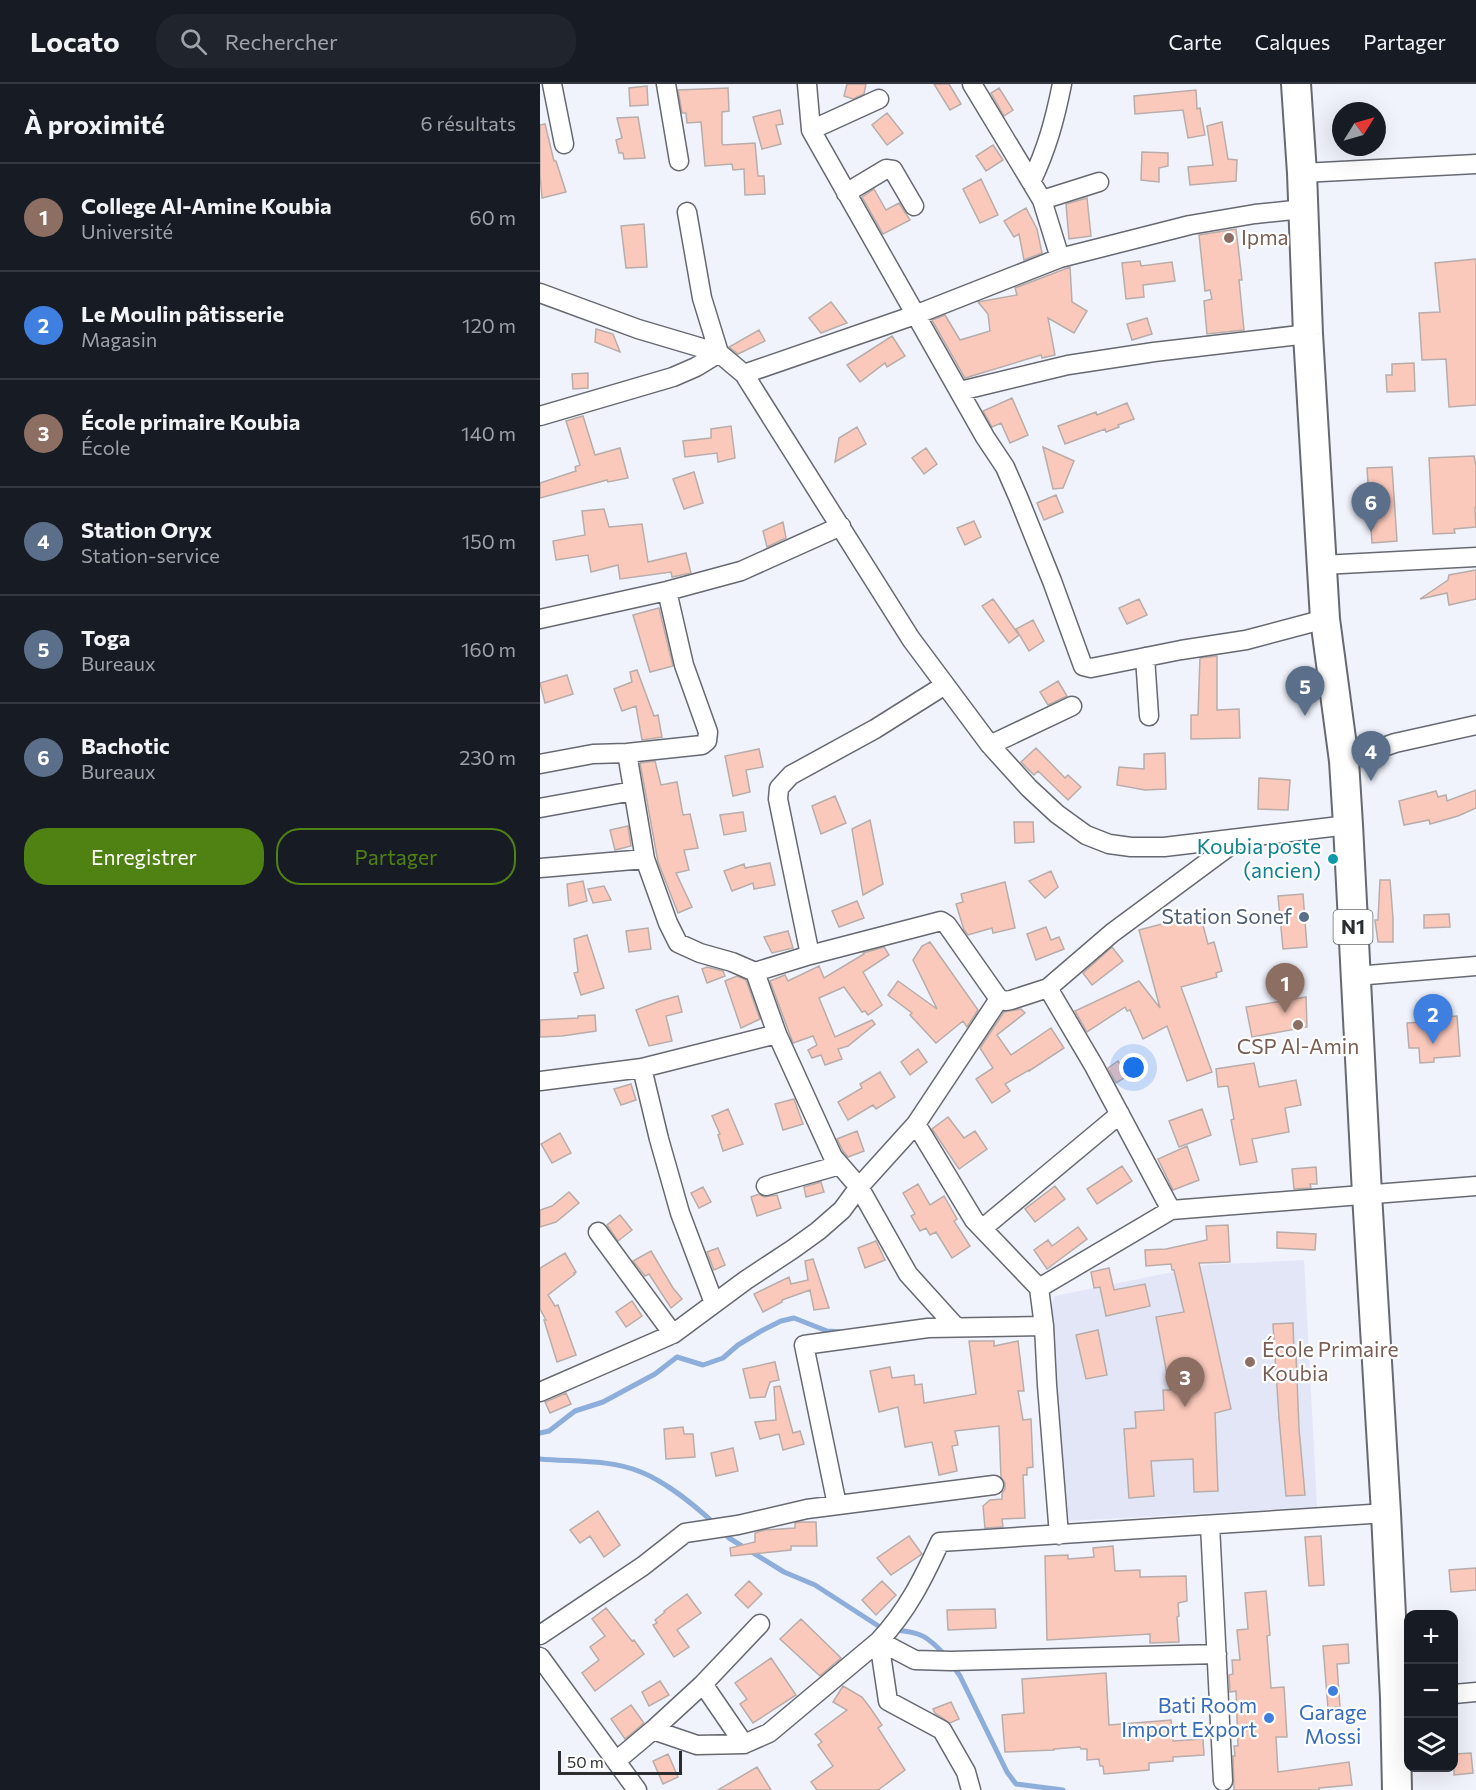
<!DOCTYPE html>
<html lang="fr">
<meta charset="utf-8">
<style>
body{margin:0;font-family:Commissioner,sans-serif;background:#20242c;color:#f1f3f6}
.controls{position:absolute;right:18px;bottom:18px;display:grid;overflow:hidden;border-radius:12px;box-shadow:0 6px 24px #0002}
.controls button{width:54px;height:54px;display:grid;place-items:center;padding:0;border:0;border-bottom:2px solid #363941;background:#171b24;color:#f1f3f6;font:30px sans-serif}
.compass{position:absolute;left:792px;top:18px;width:54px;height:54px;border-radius:50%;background:#171b24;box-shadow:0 6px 24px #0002;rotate:53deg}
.scale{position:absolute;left:18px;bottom:15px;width:124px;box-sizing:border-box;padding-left:6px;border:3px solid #2c2d30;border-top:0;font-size:16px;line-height:21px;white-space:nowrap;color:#2c2d30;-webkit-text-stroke:4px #fff;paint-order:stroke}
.you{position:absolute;left:594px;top:984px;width:21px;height:21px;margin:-15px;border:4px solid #fff;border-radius:50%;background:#1a73e8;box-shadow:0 0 0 9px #1a73e833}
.badge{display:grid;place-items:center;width:39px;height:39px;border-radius:50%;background:#508113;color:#fff;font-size:20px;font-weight:700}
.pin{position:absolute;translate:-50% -50px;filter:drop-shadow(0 2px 3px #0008)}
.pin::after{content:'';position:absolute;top:32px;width:21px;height:18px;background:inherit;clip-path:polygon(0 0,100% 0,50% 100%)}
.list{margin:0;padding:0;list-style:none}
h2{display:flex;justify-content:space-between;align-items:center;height:78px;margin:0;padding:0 24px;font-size:26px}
h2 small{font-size:20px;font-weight:400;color:#9ea1a6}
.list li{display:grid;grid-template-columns:39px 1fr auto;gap:18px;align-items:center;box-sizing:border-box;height:108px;padding:0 24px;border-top:2px solid #363941}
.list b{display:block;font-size:22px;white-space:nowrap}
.list p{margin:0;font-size:20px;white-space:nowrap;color:#9ea1a6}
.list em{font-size:20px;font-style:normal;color:#9ea1a6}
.actions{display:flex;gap:12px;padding:18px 24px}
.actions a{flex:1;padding:14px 0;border:2px solid #508113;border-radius:24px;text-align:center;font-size:21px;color:#508113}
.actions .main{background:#508113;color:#fff}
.icon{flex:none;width:33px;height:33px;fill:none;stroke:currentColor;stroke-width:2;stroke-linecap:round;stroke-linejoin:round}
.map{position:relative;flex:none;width:936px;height:1706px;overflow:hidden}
header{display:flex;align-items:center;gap:36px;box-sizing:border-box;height:84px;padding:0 30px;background:#171b24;border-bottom:2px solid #363941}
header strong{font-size:28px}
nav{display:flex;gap:33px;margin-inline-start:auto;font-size:21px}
.search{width:420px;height:54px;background:#20242c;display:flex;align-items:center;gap:15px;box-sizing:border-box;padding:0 21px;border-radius:24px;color:#9ea1a6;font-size:22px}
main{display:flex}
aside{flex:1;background:#171b24}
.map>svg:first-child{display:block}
.built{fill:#e2e6f7}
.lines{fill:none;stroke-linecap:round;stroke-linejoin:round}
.stream{stroke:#8dadda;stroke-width:5}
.building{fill:#fbc9bc;stroke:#b8adaa;stroke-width:1.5}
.street-casing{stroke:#676971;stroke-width:21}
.primary-casing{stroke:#676971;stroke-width:32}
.street{stroke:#fff;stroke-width:18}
.primary{stroke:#fff;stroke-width:28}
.education-dot{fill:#8d6e63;stroke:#fff;stroke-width:2}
.culture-dot{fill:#0f9aa8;stroke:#fff;stroke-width:2}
.service-dot{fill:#5c6f8a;stroke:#fff;stroke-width:2}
.shop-dot{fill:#3f7fe0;stroke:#fff;stroke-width:2}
.labels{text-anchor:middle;stroke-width:4.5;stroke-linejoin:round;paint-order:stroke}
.shield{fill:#fff;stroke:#6b6c6e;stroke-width:1.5}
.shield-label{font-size:20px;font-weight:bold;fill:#2c2d30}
.education-label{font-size:21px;fill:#785e54;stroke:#fff;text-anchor:start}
.culture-label{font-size:21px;fill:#0d838f;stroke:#fff;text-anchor:end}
.service-label{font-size:21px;fill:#4e5e75;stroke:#fff;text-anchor:end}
.shop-label{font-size:21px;fill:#366cbe;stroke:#fff;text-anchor:end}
</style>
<header>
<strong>Locato</strong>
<div class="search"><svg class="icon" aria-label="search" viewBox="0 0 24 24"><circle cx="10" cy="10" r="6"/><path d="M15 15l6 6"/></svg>Rechercher</div>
<nav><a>Carte</a><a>Calques</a><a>Partager</a></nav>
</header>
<main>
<aside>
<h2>À proximité<small>6 résultats</small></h2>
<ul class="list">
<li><span class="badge" style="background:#8d6e63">1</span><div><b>College Al-Amine Koubia</b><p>Université</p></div><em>60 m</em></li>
<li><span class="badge" style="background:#3f7fe0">2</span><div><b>Le Moulin pâtisserie</b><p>Magasin</p></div><em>120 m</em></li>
<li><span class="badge" style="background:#8d6e63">3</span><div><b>École primaire Koubia</b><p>École</p></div><em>140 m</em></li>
<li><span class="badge" style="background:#5c6f8a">4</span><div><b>Station Oryx</b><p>Station-service</p></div><em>150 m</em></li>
<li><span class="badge" style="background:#5c6f8a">5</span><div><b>Toga</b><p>Bureaux</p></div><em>160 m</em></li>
<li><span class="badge" style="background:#5c6f8a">6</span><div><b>Bachotic</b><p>Bureaux</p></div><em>230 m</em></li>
</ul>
<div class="actions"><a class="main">Enregistrer</a><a>Partager</a></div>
</aside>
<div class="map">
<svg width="936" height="1706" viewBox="0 0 936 1706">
<rect width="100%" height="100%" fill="#f0f2fc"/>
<path class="built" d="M764,1176l13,247 -248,14 -19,-213 5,-12 152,-31z"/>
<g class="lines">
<path class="stream" d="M0,1349l9,-2 26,-20 28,-9 52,-28 22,-17 26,8 20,-7 15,-13 25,-15 18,-9 13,-3 33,13 16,1
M0,1375c32,3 70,0 101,13 27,11 53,33 75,53
M182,1447l7,7 55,34 31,13 68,44 3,1
M355,1546c27,2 33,7 51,26
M413,1582l7,10 47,96 9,12 47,6"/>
</g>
<path class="building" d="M307,0h19l-2,10 -11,5 -9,-3z
M394,0h15l12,20 -11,6z
M107,2l1,19 -18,1 -1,-18z
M188,4l1,23 -7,1v31l1,2 32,-2 3,33h6l1,18 -20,1 -1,-26 -11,1 -1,-6 -27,2 -4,-44 -14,1 -1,-10h-4l-4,-23z
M459,4l14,22 -9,6 -13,-23z
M656,6l1,19 3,-1 5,27 -17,3 -5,-28 -48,4 -1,-18z
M240,26l3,14 -7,1 5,19 -19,5 -9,-32z
M347,29l16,20 -16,12 -15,-20z
M98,33l7,41 -21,1 -1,-6h-4l-3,-13 6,-2 -5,-20z
M682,38l6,37 9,1 -1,21 -46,4 -2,-18 25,-2 -6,-39z
M5,40l9,37h2l10,31 -24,6 -2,-24v-49z
M453,61l10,15 -17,11 -10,-15z
M602,68l26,1v13l-9,2v14l-18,-2z
M441,95l17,36 -18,8 -17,-34z
M334,105l12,21 13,-7 11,17 -27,14 -21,-37z
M547,114l4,38 -22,3 -3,-35z
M486,124l11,21 5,24 -18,7 -5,-26 -5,3 -10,-16z
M104,140l3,43 -21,1 -5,-42z
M696,145l6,51h-3l5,50 -37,4 -3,-33 8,-2 -2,-9 -5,1 -6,-56z
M936,175v146l-27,2 -3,-48 -24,1 -3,-47 21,-1 -5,-49z
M600,177l1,5 31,-4 3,19 -32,4 1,12 -18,2 -4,-36z
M530,183l2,35 15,9 -13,22 -26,-15 7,37 -13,3 -1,-3 -76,23 -33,-58 13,-5 15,25 30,-9 -2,-17 -10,-12 39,-7 -2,-7z
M291,218l16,21 -26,10 -12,-15z
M607,234l5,16 -20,6 -5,-16z
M56,245l17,5 7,18 -25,-10z
M219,246l6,11 -27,13 -9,-7z
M352,252l13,20 -18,11 -2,-4 -25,19 -13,-17z
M874,279l1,28 -28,1 -1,-17h6v-11z
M48,289v15l-15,1 -1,-15z
M472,314l16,37 -18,8 -9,-20 -9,4 -9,-16z
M587,319l7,16 -16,6 1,2 -13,5 -1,-3 -40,15 -7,-18 38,-14 1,3z
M43,332l12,39 25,-7 8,30 -20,4 -1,-2 -67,18v-15l36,-12 -1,-4 5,-2 -14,-44z
M191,342l4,32 -17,4 -1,-9 -32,4 -2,-16 28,-3v-9z
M317,343l9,17 -31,18 4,-24z
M503,363l31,14 -11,27 -10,1z
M386,364l11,16 -13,10 -12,-16z
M934,372l2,10v42h-1l1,19 -22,2 1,4 -22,1 -4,-76z
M852,383l5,74 -25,2 -5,-75z
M154,388l9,31 -19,6 -11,-30z
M516,411l7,17 -19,8 -7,-17z
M64,425l5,18 33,-3 6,38 38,-9 5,20 -19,4 -1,-5 -51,7 -2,-14 -27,7 -3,-17 -32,5 -3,-19 32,-6 -3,-24z
M434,437l7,16 -16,8 -8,-17z
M243,438l3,16 -19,9 -4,-16z
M936,486v29l-27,6 -2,-12 -27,6 28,-19 1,-5z
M453,515l26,36 -10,8 -27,-37z
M599,515l8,16 -20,9 -8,-16z
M119,524l14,58 -23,6 -17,-57z
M493,536l11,21 -15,10 -13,-22z
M677,572v54l22,-1 1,29 -49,1v-24h7l2,-57z
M97,586l17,46 4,-1 4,22 -20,3 -6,-34 -14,5 -8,-22 18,-7 -2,-10z
M27,591l6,19 -28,9 -5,-20z
M518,597l9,15 -19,9 -8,-13z
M496,664l29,30 3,-3 13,12 -13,13 -30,-29 -4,4 -13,-13z
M219,665l4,18 -17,3 4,22 -17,4 -8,-40z
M625,669l1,36 -21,1 -28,-5 2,-18 25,2v-15z
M115,677l6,24 16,-3 6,33 7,-1 8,34 -14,2 5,20 -13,3 16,34 -14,6 -20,-51 -18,-99z
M719,694l31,2 -2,30 -30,-1z
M936,706v18l-18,8 -28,8 -1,-4 -25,5 -5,-24 37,-10 2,6 8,-2 1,6z
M295,712l11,27 -25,11 -9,-28z
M203,728l3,19 -22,4 -4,-20z
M330,736l13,64 -20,11 -11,-66z
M474,738h19l1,20 -19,1z
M88,742l3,20 -16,4 -5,-20z
M230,779l5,22 -21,4 -1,-6 -21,8 -8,-20 20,-7 1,4z
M511,787l7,16 -13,11 -16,-17z
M840,796h10l3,38v24h-15l-3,-22h3z
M43,797l4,20 -18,5 -2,-22z
M465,798l10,46 -22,5 -1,-5 -24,7 -4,-5 -8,-26 7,-2 -2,-8z
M64,802l7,14 -18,3 -5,-14z
M763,810l4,53 -24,2 -5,-53z
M317,817l7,17 -25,9 -7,-16z
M660,830l8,30 6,-2 8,29 -6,2 1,4 -36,10 31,85 -25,9 -20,-55 -24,13 -13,-29 -3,1 -2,-4 -38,25 -12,-21 64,-30 21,27 -21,-78z
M909,830l1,13 -26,1v-13z
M506,843l5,13 8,-3 5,12 -28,11 -9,-26z
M108,844l3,21 -22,3 -3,-21z
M248,847l5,17 -21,5 -8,-16z
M47,851l17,53 -23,7 -7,-22 4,-1 -4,-33z
M390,858l48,68 -11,17 -4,-6 -27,22 -26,-28 2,-2 -24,-18 10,-14 39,28 -24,-49 9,-14z
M344,863l5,8 -26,17 19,33 -14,10 -3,-4 -3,1 -18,-25 -25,11 16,39 37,-17 3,4 -27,22 -10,3 4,10 -17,6 -4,-10 -9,3 -4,-8 9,-5 -4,-9 -20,7 -23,-62 15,-6 3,6 31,-15 5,12 40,-24 -1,-1z
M572,863l11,14 -31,24 -9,-12z
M167,883l16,4 2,5 -18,7 -5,-14z
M197,892l9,4 14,39 -19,9 -16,-47z
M138,912l4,16 -16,4 6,25 -23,5 -13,-36 24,-9z
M766,913l1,30 -55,10 -6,-30z
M481,925l4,4 -28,22 14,20 40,-27 13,20 -35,23v-1l-24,14 5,7 -18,12 -16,-24 17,-11 -13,-20 24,-36z
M55,931l1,16 -34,5 -22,1v-17l38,-2v-2z
M917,932l3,40 -26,2v4l-14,1 -1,-15h-10l-2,-25 36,-2v-4z
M378,965l9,13 -17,13 -9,-13z
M578,977l9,15 -11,7 -8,-15z
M714,979l5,24 37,-7 5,25 -16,3 4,24 -37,7 5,23 -17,3 -9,-45 3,-1 -6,-33 -10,1 -2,-18z
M340,988l15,25 -19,12 -3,-4 -25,15 -10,-18 24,-14 -2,-4z
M91,1000l5,16 -15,5 -7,-16z
M254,1015l9,25 -20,6 -8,-26z
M188,1025l15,35 -20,7 -5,-16 2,-1 -8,-18z
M662,1025l9,26 -32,12 -10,-26z
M408,1033l16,21 11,-7 12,18 -28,20 -27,-40z
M317,1047l7,20 -16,6 -5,-6 -6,-12z
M20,1049l11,20 -19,10 -11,-19z
M647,1062l12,34 -26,10 -15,-31z
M582,1082l10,15 -35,23 -10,-15z
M776,1083l1,17h-7l1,4 -17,1 -2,-20z
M281,1098l3,10 -18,5 -2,-10z
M378,1100l12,21 14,-9 13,23 -3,2 16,25 -18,12 -16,-26 -6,3 -4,-7 -6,3 -9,-15 4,-2 -12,-21z
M515,1102l10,13 -30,23 -10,-13z
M163,1103l8,15 -12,6 -8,-15z
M29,1108l10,11 -23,19 -16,5v-17l12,-4z
M219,1110l5,3 13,-2 4,13 -24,8 -6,-19z
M80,1131l12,15 -14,11 -11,-16z
M688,1141l2,37 -31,1 32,146 -16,4 3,78 -24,1 -1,-33 -42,2 3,35 -25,2 -5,-69 12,-1 -1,-16 29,-2 -1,-20h7l-14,-73 28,-5 -10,-42h-2l-1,-6 -25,2 -1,-16 21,-1 41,-9 -1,-14z
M538,1143l9,12 -40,30 -13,-19 14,-10 4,6z
M737,1148l39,2 -1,16 -38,-2z
M336,1157l9,19 -20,8 -7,-20z
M178,1164l7,17 -11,5 -7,-18z
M111,1167l22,37 9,11 -11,9 -22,-34 -4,2 -12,-15z
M25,1169l11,19 -2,1 1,1 -27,21 7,11 3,-1 18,50 -19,7 -13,-42h2l-6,-11v-41z
M273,1175l16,49 -15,2 -4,-20 -28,10v2l-19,10 -9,-18 35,-17 2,7 17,-4 -3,-19z
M569,1184l5,22 31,-6 5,22 -44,10 -6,-29 -6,1 -3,-16z
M92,1217l10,15 -16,11 -10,-15z
M753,1239l1,30h2l3,76 6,66 -19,1 -7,-78 -6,-94z
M558,1246l9,45 -21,4 -10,-44z
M429,1257h25v5l24,-5 6,50h-6l5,29 8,-1 2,48 -6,1v7h-4l2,43 -23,1 1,8 -18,1 -2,-22 7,-6 12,-1v-6l3,-4v-6l-4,-6 -2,-51 -44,5 3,14 -6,1 5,25 -18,4 -7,-33 -27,5 -7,-40 -19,5 -9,-41 20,-4 2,11 22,-3 1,10 7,-1 2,19 52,-9z
M235,1278l4,18 -9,2 -5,15 -15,1 -7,-29z
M240,1302l13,47 7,-2 4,13 -21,6 -4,-16 -19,5 -5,-17 21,-2 -2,-33z
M26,1309l5,11 -21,9 -5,-11z
M143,1343l1,7h9l2,23 -29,2 -2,-30z
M193,1364l5,23 -22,5 -5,-23z
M58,1427l22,34 -16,12 -14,-21 -10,7 -10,-13z
M260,1438h16l1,24h-26v4l-60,6 -1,-8 25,-6v-9l10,-3 30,-2v-5z
M369,1452l13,18 -31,21 -14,-17z
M781,1452l3,49 -15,1 -4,-49z
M573,1462l2,25 25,-1v7l46,-1 1,25 -9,2 1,13 -2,1 2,25 -29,1v-9l-103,6 -2,-84 23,-1v4l26,-2 -1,-9z
M936,1484v22l-25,2 -2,-22z
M209,1497l13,13 -14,14 -13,-13z
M342,1497l14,14 -20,20 -14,-15z
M726,1507l4,44 -3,1 4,52 13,-1 3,50h-11l2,35 71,-10 3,23 -33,3v2h-85l-1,-34h2l-1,-10h4l-2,-55 -6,1 -1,-17 4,-1 -1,-14h8l-3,-30 11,-1 -3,-36z
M147,1510l14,19 -24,17 12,17 -15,10 -21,-32 4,-2 -2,-3 10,-8 -1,-1z
M66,1524l26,33 2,-1 10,14 -49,37 -13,-18 17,-13 -9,-13 15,-11 -13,-17z
M455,1525l1,19 -48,2 -1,-20z
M261,1535l40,39 -21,18 -40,-37z
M808,1560l1,19 -12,1 3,43 -12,1 -5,-62z
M231,1574l25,37 -43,28 -13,-19 7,-5 -12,-16z
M566,1589l3,52 62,-5 2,21 30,-2 1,16 -31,2v4l-24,2v7l-45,4 -1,-8h-3l-1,-7 -12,1v-11h-6l-1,-2 -26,2v1l-49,2 -3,-37 22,-2 -2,-34z
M120,1597l9,14 -20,11 -7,-14z
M303,1602l19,11 9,12 11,16 -4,3 27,42 -27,20h-61l-6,-8 22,-16 -15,-21 4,-3 -7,-8 32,-24 -14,-8z
M411,1618l8,17 -9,4 -15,-10 -2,-4z
M91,1621l13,18 -19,16 -14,-20z
M931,1669l2,20 -19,2v-21z
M128,1670l10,23 -15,7 -10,-23z
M217,1683l14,23h-53z"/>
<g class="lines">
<defs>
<path id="street" d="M12,0l12,60
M126,0l13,77
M267,0l4,46 174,307 20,30 14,32 33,82 31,85 8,2 90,-18 65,-10 79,-21
M432,0l70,116 18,58
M271,46l68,-31
M762,89l174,-9
M491,98c16,-33 24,-63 31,-98
M306,109l40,-24 7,1 21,36
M502,116l57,-18
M0,209l98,36 81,24 25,21 167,265 79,106 39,43 28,26 29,21 23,9 22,3h33l184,-22
M204,290l171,-59 145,-57 130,-33 65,-11 48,-5
M420,307l108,-26 86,-13 154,-18
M0,332l133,-39 23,-10 23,-14 -17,-55 -15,-86
M782,481l154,-8
M0,535l127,-28 74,-20 100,-45
M605,573l4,59
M450,661l82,-39
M87,669l18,106 23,64 10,20 22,10 32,9 23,10 55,-17 131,-34 6,4 52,74
M804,677l51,-18 81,-18
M0,680l53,-10 34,-1 75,-8 5,-4 1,-9 -24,-67 -17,-74
M0,724l93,-17
M0,784l105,-9
M270,871l-32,-156 1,-11 12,-13 84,-46 70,-44
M215,888l22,62 56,123 26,30 49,87 48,53
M816,892l120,-10
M508,904l46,78 77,144
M102,984l17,71 21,74 34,90
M0,997l102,-13 135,-34
M376,1040l58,96 65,68 5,38 3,59 12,150
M226,1102l74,-21
M443,1144l137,-114
M58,1148l75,102
M499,1204l132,-78 305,-24
M0,1308l133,-58 73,-54 47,-31 25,-18 24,-21 17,-23 57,-63 83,-125 6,2 6,-1 37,-12 64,-55 127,-94
M297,1421l-33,-160 124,-17 116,-2
M670,1441l13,256
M0,1551l103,-69 42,-33 53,-8 69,-16 187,-24
M339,1557l36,19 36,1 266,-7
M339,1557l9,60 54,29 24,42 5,18
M0,1573l97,133
M163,1600l41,60
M914,1610l22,-2
M113,1646l44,15 47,-1 25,-11 110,-92c28,-30 44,-62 61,-99l446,-29
M76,1677l37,-31 50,-46 57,-60"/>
<path id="primary" d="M756,0l6,89 6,161 17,285 19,142 4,64 19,369 19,319 9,185 2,92"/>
</defs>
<use href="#street" class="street-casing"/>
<use href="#primary" class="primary-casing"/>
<use href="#street" class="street"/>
<use href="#primary" class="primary"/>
</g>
<g class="education-dot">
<circle cx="689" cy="154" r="6"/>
<circle cx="758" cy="941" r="6"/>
<circle cx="710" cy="1278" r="6"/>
</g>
<circle class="culture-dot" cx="793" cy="775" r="6"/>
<circle class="service-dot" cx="764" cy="833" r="6"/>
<g class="shop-dot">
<circle cx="793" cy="1607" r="6"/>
<circle cx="729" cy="1634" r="6"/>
</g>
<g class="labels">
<rect class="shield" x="793.5" y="826" width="39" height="34" rx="4.5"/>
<g class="shield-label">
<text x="813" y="850">N1</text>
</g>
<g class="education-label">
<text x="701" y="161">Ipma</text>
<text x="758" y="970" text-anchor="middle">CSP Al-Amin</text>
<text x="722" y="1273">École Primaire<tspan x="722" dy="24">Koubia</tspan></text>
</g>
<g class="culture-label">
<text x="781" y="770">Koubia poste<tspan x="781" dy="24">(ancien)</tspan></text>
</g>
<g class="service-label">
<text x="752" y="840">Station Sonef</text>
</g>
<g class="shop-label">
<text x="717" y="1629">Bati Room<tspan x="717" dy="24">Import Export</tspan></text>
<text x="793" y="1636" text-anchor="middle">Garage<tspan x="793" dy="24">Mossi</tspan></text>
</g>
</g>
</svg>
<div class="controls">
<button>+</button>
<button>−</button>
<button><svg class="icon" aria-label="layers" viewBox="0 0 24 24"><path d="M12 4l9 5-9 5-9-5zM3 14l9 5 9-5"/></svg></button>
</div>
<svg class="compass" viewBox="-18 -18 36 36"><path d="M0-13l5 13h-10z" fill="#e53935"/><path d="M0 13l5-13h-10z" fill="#9ea1a6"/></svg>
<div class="scale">50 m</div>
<div class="you"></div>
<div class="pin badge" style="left:745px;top:929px;background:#8d6e63">1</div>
<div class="pin badge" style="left:893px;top:960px;background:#3f7fe0">2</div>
<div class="pin badge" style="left:645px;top:1323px;background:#8d6e63">3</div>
<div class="pin badge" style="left:831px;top:697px;background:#5c6f8a">4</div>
<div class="pin badge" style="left:765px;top:632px;background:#5c6f8a">5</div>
<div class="pin badge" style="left:831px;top:448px;background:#5c6f8a">6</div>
</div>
</main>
